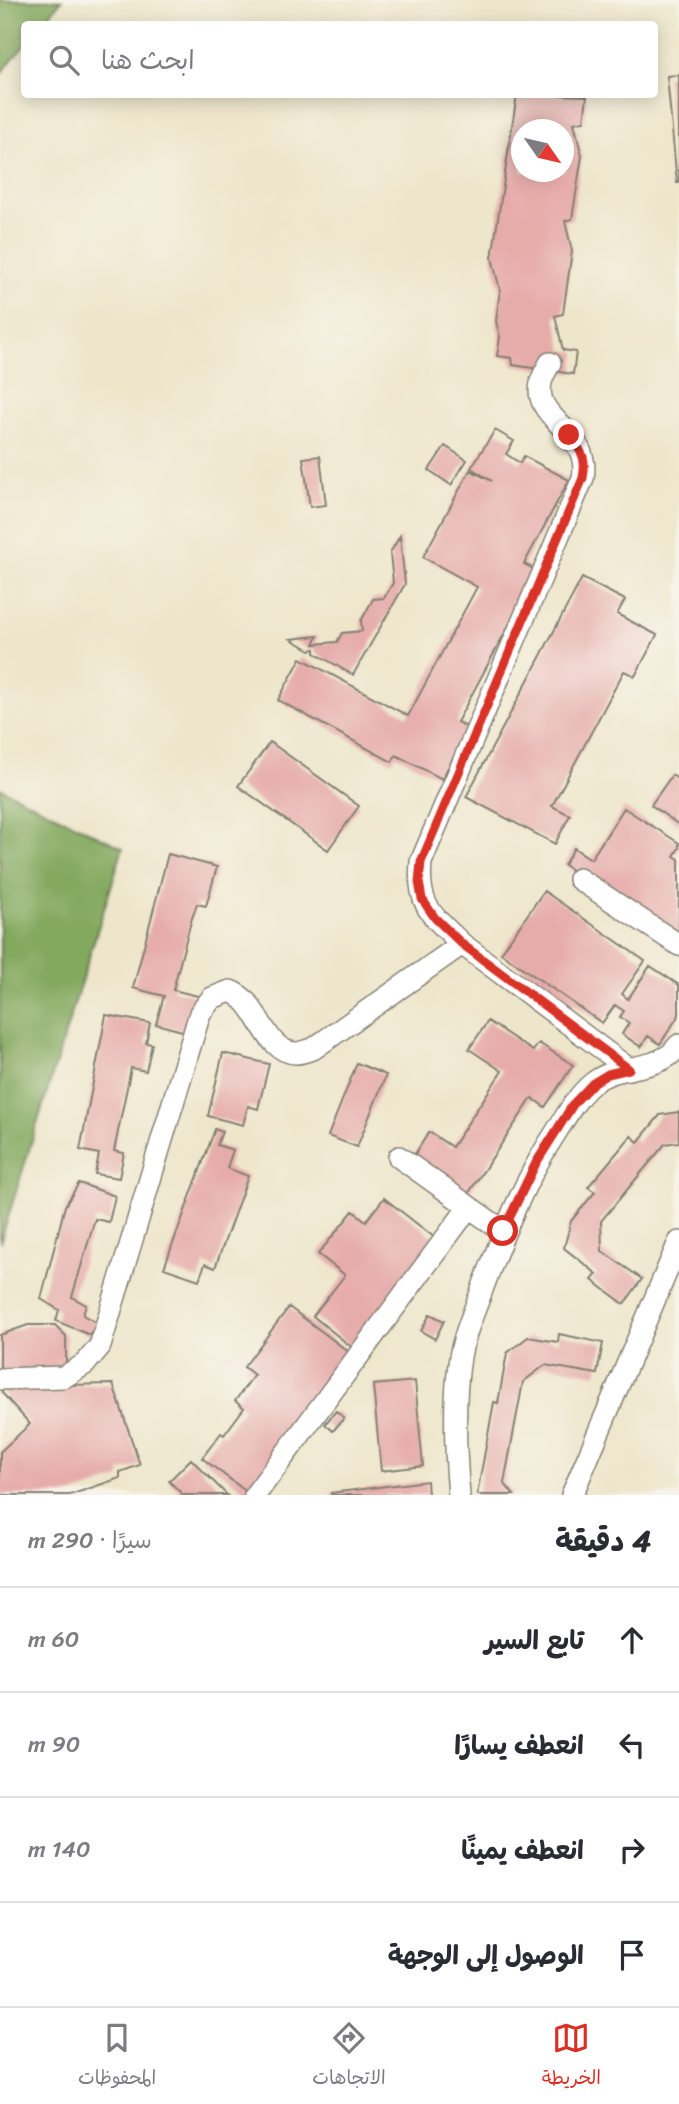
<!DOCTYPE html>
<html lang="ar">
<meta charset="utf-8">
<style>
body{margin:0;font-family:Sriracha,"Playpen Sans Arabic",sans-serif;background:#f2f2f3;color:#2b2b33;direction:rtl}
.compass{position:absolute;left:511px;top:119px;width:63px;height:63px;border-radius:50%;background:#fff;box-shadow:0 4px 18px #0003;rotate:124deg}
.stop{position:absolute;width:21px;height:21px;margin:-16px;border:5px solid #d93025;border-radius:50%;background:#fff}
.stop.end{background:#d93025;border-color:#fff;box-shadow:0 2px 7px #0008}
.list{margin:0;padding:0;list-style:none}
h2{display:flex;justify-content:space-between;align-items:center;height:91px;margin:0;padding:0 28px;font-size:30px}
h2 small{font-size:23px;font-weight:400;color:#7c7c81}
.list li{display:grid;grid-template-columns:46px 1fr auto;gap:21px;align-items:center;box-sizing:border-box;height:105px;padding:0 28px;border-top:2px solid #e1e1e2}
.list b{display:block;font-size:26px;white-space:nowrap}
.list em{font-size:23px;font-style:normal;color:#7c7c81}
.icon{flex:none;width:38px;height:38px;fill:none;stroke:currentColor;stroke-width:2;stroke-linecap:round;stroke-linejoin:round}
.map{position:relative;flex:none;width:679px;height:1495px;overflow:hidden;direction:ltr}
.search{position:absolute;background:#fff;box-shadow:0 4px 18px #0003;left:21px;right:21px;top:21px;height:77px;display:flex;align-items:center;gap:18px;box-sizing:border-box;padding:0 24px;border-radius:7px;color:#7c7c81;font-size:26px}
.sheet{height:511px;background:#fff}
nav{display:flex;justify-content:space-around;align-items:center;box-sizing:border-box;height:98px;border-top:2px solid #e1e1e2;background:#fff;font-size:19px;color:#7c7c81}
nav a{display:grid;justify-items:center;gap:4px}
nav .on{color:#d93025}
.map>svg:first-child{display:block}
.forest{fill:#83a95f;stroke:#50623e;stroke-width:2}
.building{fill:#e6acaa;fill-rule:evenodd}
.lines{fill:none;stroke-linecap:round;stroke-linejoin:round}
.street-casing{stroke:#858174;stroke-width:24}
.street{stroke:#fff;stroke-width:21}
.route{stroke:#d93025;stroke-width:9}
</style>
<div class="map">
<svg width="679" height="1495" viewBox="0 0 679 1495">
<rect width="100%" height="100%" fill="#f7f3e8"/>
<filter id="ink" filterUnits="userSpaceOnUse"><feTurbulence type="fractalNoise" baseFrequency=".0143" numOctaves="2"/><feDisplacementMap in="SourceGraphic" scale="14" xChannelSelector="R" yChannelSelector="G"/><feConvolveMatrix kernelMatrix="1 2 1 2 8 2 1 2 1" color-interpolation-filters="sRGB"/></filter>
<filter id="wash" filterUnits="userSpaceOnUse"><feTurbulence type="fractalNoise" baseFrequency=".00686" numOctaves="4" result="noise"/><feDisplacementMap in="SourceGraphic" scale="28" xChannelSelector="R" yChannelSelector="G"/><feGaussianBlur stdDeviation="1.57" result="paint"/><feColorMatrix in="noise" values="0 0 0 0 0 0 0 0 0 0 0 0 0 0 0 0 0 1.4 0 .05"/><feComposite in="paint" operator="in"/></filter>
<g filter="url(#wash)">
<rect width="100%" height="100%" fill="#eee6cb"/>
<path class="forest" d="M0,0h62l-20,24h-18v21l-24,30z
M0,788l123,60 -123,395z"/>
<g id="blocks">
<path class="building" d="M679,75v108h-2l-10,-107z
M517,94l70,2 -3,25 -10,2 8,33 -10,63 -7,2 7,30 -9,63 -8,2 8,34 13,2 -3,22 -60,-9 -1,-7 -15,-2 3,-19 -4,-16 4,-31 -8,-32zM522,130h42v42h-42z
M495,430l19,11 -8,13 14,9 4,-7 45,24 -45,84 14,7 -81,151 12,6 -27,51 -46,-24 -4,7 -114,-62 23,-42 107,58 69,-129 -54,-30 47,-87 22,11 -21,-13z
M445,446l22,14 -16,25 -22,-15z
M320,456l6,49 -16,2 -7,-49z
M400,536l5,48 -52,91 -38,-22v-4l-5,1 -19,-11 27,-3 -4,8 23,-2 5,-9 20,-2 -1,-10 12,-22 11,-1 9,-15 -3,-30z
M582,578l43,22 -8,14 40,21 -22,41 -11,-5 -72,135 18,9 -15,29 -89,-47z
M270,742l89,64 -31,44 -90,-64z
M672,775l7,5v45l-28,-20z
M624,808l55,35v5l-5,8 5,3v80l-115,-74 10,-17 17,11z
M168,854l49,13 -11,39 -9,-2 -6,17 -18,69 33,8 -9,37 -41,-11 8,-28 -31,-8z
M544,891l101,70 -23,33 6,5 22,-33 29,19v30l-19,29 -12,-8 -7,11 -19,-13 7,-11 -9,-6 4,-6 -9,-6 -13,18 -101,-70z
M106,1015l44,8 -4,20 6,1 -6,27 -15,-3 -17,83 10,2 -5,25 -24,-4 4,-20 -19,-4z
M488,1021l45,30 6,-8 34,22 -28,42 -13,-9 -64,96 -55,-37 16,-25 23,15 50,-76 -33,-22z
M223,1053l46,11 -11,45 -10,-3 -5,19 -35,-9z
M357,1063l29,12 -29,72 -29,-11z
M679,1112v30l-14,2 -64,77 1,30 40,28 -18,25 -32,-24 5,-6 -33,-26 7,-27 24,-29 -7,-5 43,-51 7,6 22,-27z
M215,1129l7,3 -5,13 16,5 -6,18 21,8 -33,92 -10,-4 -6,16 -35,-12z
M79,1183l36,13 -6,26 -14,-3 -23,78 14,8 -3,10 14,8 -7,12 -34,-14 3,-11 -18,-11 24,-93z
M384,1198l60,47 -85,108 -46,-37 32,-41 -27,-21 35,-43 13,10z
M289,1307l68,51 -110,134 -45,-34 19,-25 3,2 20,-27 -9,-7 19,-26 -10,-8z
M430,1314l14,7 -9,18 -14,-8z
M28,1325h27l11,11v49l47,-1 27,81 -20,7v6l-50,17h-70v-43l30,-28 -27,-30 -3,-8v-51z
M559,1334l44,9 -6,31 -52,-9 -22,17 -19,101 10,12h-37l17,-93 4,1 9,-50 21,-16 30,5z
M415,1381l8,85 -42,5 -8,-86z
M336,1411l8,7 -11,13 -8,-7z
M191,1459l36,36h-44l-14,-14z
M427,1481l1,14h-97v-2z"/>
</g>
</g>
<g filter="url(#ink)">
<use href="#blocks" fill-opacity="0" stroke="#858174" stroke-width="2"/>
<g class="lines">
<defs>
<path id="street" d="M579,879l100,66
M462,944c-30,-29 -45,-37 -41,-82l162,-384c9,-47 -51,-58 -42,-95 1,-7 6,-14 9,-20
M399,1157l104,74
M0,1379l64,-2 21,-13 15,-18 100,-333 12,-15 18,-7c30,10 33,61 66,62 5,0 12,-3 17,-4l149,-105 167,125
M255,1495l214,-288
M459,1495c-4,-45 -6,-93 1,-138 4,-24 15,-47 23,-70 21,-56 42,-108 75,-158 10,-16 20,-34 35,-46 22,-18 53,-12 75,-27 4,-2 8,-8 11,-11
M572,1495l107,-253"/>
</defs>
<use href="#street" class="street-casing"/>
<use href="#street" class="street"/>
</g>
</g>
<g class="lines" filter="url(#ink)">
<path class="route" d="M503,1231l33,-68 38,-60 19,-20 15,-9 21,-5 -167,-125 -27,-26 -13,-19 -3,-17 2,-20 162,-384c4,-21 -1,-26 -14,-43"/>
</g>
</svg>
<svg class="compass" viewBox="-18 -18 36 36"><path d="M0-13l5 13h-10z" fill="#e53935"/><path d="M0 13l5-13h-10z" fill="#7c7c81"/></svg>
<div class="stop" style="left:503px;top:1231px"></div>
<div class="stop end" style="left:569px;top:435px"></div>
<div class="search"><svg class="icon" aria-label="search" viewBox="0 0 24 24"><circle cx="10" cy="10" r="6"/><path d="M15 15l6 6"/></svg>ابحث هنا</div>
</div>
<section class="sheet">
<h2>4 دقيقة<small>سيرًا · 290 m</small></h2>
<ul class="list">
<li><svg class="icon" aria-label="ahead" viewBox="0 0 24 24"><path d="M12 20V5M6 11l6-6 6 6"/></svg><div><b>تابع السير</b></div><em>60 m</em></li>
<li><svg class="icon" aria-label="left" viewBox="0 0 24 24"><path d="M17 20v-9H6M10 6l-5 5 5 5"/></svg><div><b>انعطف يسارًا</b></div><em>90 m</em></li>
<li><svg class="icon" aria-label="right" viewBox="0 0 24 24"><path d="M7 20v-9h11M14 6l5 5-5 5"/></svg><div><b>انعطف يمينًا</b></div><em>140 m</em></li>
<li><svg class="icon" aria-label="arrive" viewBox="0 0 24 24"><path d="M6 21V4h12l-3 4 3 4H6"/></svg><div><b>الوصول إلى الوجهة</b></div></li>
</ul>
</section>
<nav>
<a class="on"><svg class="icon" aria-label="map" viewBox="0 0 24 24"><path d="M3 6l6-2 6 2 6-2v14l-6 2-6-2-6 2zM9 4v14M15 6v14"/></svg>الخريطة</a>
<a><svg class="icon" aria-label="directions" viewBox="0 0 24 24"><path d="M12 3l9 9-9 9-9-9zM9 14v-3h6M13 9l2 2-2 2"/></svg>الاتجاهات</a>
<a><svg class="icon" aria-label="saved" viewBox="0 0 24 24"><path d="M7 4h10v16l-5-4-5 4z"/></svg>المحفوظات</a>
</nav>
